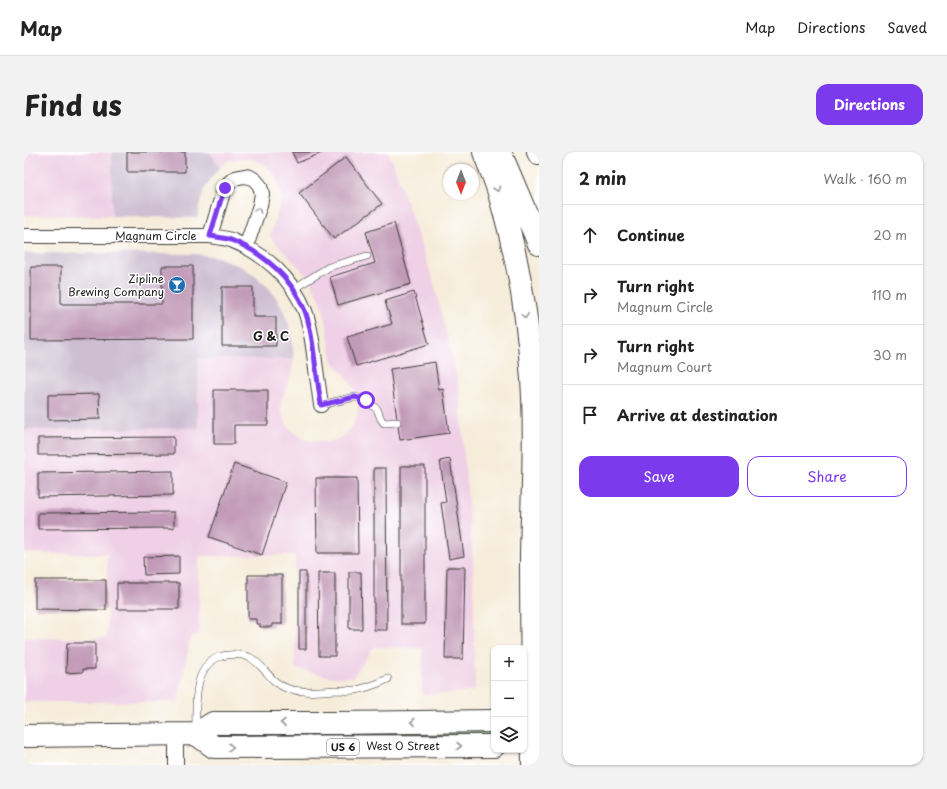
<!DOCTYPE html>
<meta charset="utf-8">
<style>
body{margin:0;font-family:"Playpen Sans",sans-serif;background:#f2f2f2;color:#222}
.controls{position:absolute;right:12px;bottom:12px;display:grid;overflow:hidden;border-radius:8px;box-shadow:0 1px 3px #0004}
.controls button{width:36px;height:36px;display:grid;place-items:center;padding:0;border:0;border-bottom:1px solid #e0e0e0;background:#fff;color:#222;font:20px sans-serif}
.compass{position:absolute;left:419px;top:12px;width:36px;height:36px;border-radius:50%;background:#fff;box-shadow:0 1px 3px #0004;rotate:180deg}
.stop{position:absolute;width:12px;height:12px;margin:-9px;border:3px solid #7c3aed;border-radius:50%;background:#fff}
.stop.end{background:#7c3aed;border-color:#fff;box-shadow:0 1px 4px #0008}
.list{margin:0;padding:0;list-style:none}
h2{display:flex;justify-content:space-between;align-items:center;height:52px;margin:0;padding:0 16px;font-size:17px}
h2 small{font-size:13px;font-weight:400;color:#767676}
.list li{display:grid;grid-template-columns:26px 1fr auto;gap:12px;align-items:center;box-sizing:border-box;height:60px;padding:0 16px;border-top:1px solid #e0e0e0}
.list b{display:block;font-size:15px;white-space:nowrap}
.list p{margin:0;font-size:13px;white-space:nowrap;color:#767676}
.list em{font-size:13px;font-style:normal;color:#767676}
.actions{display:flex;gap:8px;padding:12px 16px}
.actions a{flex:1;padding:9px 0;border:1px solid #7c3aed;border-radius:12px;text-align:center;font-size:14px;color:#7c3aed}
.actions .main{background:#7c3aed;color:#fff}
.icon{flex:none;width:22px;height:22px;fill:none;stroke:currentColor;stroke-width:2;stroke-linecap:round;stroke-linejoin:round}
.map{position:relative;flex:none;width:515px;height:613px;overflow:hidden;border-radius:12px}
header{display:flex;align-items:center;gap:24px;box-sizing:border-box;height:56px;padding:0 20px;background:#fff;border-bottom:1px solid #e0e0e0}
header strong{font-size:19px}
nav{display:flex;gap:22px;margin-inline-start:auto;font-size:14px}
.intro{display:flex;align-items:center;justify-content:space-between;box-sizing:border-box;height:96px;padding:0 24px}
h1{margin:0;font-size:28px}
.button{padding:10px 18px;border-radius:12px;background:#7c3aed;color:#fff;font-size:14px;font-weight:700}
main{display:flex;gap:24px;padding:0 24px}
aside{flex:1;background:#fff;border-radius:12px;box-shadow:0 1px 3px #0004}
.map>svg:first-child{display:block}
.built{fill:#efd0e6}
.industrial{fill:#cdbed2}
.green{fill:#93ce83;stroke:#587550}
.building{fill:#c19ab7}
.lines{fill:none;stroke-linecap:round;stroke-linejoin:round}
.lane-casing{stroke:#3d3b38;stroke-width:8}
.street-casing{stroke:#3d3b38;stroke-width:16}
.primary-casing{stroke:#3d3b38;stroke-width:24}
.highway-casing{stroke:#3d3b38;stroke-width:24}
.lane{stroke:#fff;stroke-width:7}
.street{stroke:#fff;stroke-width:14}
.primary{stroke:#fff;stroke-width:22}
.highway{stroke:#fff;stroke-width:22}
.oneway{stroke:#999}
.route{stroke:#7c3aed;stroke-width:5}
.labels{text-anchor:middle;stroke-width:3;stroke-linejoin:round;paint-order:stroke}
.shield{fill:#fff;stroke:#606060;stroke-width:1}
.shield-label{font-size:10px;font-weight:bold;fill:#1c1c1c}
.street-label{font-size:11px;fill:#1c1c1c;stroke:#fff}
.poi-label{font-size:11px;fill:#1c1c1c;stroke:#fff;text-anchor:end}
.neighbourhood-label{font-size:12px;font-weight:bold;fill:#1c1c1c;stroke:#fff}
</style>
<header>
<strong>Map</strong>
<nav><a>Map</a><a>Directions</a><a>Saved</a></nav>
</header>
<div class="intro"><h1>Find us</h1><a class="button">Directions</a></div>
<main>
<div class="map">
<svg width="515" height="613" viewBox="0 0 515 613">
<rect width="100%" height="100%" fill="#fff"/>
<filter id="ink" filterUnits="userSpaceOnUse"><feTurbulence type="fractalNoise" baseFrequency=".025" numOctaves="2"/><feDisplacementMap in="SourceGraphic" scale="8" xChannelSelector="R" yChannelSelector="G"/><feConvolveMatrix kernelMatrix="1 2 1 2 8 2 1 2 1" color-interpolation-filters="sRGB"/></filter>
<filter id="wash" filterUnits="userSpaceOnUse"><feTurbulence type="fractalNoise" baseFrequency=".012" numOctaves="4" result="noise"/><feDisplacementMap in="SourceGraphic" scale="16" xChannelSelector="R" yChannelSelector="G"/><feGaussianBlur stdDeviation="0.9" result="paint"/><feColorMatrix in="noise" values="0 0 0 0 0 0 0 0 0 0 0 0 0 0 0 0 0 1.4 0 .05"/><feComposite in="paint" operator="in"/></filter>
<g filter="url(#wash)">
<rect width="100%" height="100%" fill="#f6ecda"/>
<path class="built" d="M0,0h88v64l-88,-1z
M185,0h179l5,11 41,120 25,103 4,55 10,123 2,127 -53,4 1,-47 -49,-1 -21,30h-22l-36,-9v-113l-96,1v79h-8l-13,67h-154v-64h83v-84l-83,-1v-123l174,-2v-69h96l-3,16 -10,26v9l3,9 4,7 6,7 10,6 9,2 12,1 10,-1 12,-8 7,-9 4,-11v-12l-4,-13 -9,-13 -11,-12 -3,-9 -6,-40 -5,-14 -8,-16 -12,-16 -30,-31 10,-33 1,-7 -1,-8 -3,-10 -5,-7 -8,-8 -9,-4 -9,-2 -10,1 -9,2 -7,6z"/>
<path class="industrial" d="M88,0h97l11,15 -6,7 -9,14 -4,10 -4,20 -85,-2z
M0,101l171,1 23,3 14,6 10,4 14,10 13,11 8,11 7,13 6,16 3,20 1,11h-96v69l-174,2z"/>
<path class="green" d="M408,579h62v6l-193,-1 14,-3h81c13,6 23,1 36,-2z"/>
<g id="blocks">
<path class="building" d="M103,0h58v20h-58z
M268,0h32l-27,11z
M322,5l36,47 -48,35 -35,-46z
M370,71l17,61 -73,21 -8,-28 45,-14 -9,-31z
M138,114h31v73l-162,1v-73h30v37h101z
M198,135h31v30h23v29h-54z
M390,140l15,52 -73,22 -9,-29 45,-13 -7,-23z
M411,210l4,28 4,-1 6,44 -49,7 -10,-71z
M190,238h54v35h-34v19h-20z
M75,242l1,25 -52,1v-25z
M150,285v17l-136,1v-17z
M426,307l14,97 -15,3 -8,-56 5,-1 -6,-41z
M210,312l52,18 -24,73 -53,-18z
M377,314h24v158h-24z
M350,316h12l1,162h-13z
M149,319v24l-135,2v-24z
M292,326h41l1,75h-41z
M150,360v16l-136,1v-16z
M155,404v18l-35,1 -1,-18z
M423,415h18l-2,92h-18z
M275,420h7v77h-7z
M325,420h12l1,57h-13z
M294,421h17v83h-16z
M224,423h34v49h-10v3h-12v-3h-4v-5h-8z
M11,428h71v30l-71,-1z
M93,431h62v26h-62z
M43,491h28v26h-12v3l-17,1z"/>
</g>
</g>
<g filter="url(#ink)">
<use href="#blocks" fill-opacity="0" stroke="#3d3b38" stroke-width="1"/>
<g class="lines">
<defs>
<path id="lane" d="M269,137l36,-22 38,-11
M297,253l34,-8 11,3 11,9 4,10 3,4 13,-1
M172,578c0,-24 -4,-66 26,-74 9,-2 19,-2 27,1 16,8 20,26 40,32 14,4 31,2 46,1 7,0 14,1 21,0 11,-2 21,-6 32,-11"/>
<path id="street" d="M0,84h186c7,1 15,2 21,4 33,13 61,38 74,71 6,16 8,34 10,51 2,14 4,29 6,43
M186,84l12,-40 3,-8 4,-5 6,-5 9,-2 6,1 5,3 5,6 2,8 -2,11 -14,42
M152,582v31"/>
<path id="primary" d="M172,582l18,13 280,-1
M0,584l172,-2 17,-11h126l155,-2"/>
<path id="highway" d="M460,0c5,14 11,27 15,41 18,60 29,124 33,186 4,59 0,119 -1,178 0,69 1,139 2,208
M476,0l39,92
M514,0l1,2"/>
</defs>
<use href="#lane" class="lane-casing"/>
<use href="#street" class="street-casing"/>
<use href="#primary" class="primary-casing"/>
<use href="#highway" class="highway-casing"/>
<use href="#lane" class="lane"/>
<use href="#street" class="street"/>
<use href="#primary" class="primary"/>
<use href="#highway" class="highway"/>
</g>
<defs><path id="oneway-chevron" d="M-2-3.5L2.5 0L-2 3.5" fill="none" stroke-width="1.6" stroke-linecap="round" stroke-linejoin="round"/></defs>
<g class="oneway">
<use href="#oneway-chevron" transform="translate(473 37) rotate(71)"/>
<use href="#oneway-chevron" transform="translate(234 58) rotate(-72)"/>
<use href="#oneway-chevron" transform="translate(501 164) rotate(82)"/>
<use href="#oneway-chevron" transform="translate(389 570) rotate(179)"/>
<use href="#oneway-chevron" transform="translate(259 571) rotate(180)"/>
<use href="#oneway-chevron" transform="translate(435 594)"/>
<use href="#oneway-chevron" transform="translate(207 595) rotate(1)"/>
</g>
</g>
<g class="lines" filter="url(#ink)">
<path class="route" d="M201,36l-3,8 -12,40c7,1 15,2 21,4 33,13 61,38 74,71 6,16 8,34 10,51 2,14 4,29 6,43l34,-8 11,3"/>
</g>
<defs>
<symbol id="bar-disc" viewBox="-11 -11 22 22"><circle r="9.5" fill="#1f6fb2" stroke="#fff"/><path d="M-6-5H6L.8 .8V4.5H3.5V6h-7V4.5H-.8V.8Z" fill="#fff"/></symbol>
</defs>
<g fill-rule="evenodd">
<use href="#bar-disc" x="143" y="123" width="20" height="20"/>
</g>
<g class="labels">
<rect class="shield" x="303" y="587" width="32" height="16" rx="3"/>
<g class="shield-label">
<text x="319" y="599">US 6</text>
</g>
<g class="street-label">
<text x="132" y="88">Magnum Circle</text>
<text x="379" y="598">West O Street</text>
</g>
<g class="poi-label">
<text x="140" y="131">Zipline<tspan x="140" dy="13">Brewing Company</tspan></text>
</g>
<g class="neighbourhood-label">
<text x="247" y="189">G &amp; C</text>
</g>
</g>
</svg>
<div class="controls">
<button>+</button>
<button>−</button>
<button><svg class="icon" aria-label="layers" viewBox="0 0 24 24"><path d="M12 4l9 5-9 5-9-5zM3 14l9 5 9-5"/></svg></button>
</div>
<svg class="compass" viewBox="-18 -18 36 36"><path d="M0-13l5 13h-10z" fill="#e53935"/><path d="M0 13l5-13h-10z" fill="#767676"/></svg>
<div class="stop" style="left:342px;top:248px"></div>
<div class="stop end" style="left:201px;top:36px"></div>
</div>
<aside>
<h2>2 min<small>Walk · 160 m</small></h2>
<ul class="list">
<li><svg class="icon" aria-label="ahead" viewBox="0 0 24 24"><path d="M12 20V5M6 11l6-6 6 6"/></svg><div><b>Continue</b></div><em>20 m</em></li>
<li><svg class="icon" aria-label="right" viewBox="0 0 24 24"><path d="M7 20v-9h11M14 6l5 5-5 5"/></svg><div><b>Turn right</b><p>Magnum Circle</p></div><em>110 m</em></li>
<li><svg class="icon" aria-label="right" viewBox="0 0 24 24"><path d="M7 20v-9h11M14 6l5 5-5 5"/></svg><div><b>Turn right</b><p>Magnum Court</p></div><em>30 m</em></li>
<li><svg class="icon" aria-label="arrive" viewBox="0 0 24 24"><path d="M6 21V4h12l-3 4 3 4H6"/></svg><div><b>Arrive at destination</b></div></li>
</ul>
<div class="actions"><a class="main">Save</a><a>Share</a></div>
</aside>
</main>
